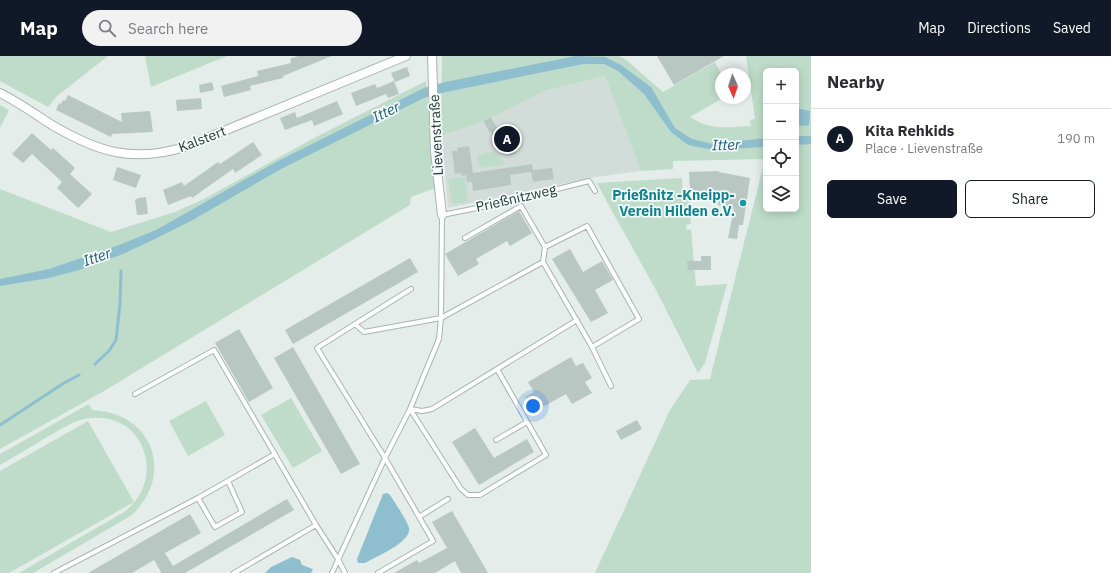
<!DOCTYPE html>
<meta charset="utf-8">
<style>
body{margin:0;font-family:"IBM Plex Sans",sans-serif;background:#f2f2f3;color:#2b2b33}
.controls{position:absolute;right:12px;top:12px;display:grid;overflow:hidden;border-radius:6px;box-shadow:0 2px 10px #0003}
.controls button{width:36px;height:36px;display:grid;place-items:center;padding:0;border:0;border-bottom:1px solid #e1e1e2;background:#fff;color:#2b2b33;font:20px sans-serif}
.compass{position:absolute;left:715px;top:12px;width:36px;height:36px;border-radius:50%;background:#fff;box-shadow:0 2px 10px #0003;rotate:177deg}
.you{position:absolute;left:533px;top:350px;width:14px;height:14px;margin:-10px;border:3px solid #fff;border-radius:50%;background:#1a73e8;box-shadow:0 0 0 6px #1a73e833}
.badge{display:grid;place-items:center;width:26px;height:26px;border-radius:50%;background:#111827;color:#fff;font-size:13px;font-weight:700}
.pin{position:absolute;translate:-50% -50%;border:2px solid #fff;box-shadow:0 1px 4px #0006}
.list{margin:0;padding:0;list-style:none}
h2{display:flex;justify-content:space-between;align-items:center;height:52px;margin:0;padding:0 16px;font-size:17px}
h2 small{font-size:13px;font-weight:400;color:#7c7c81}
.list li{display:grid;grid-template-columns:26px 1fr auto;gap:12px;align-items:center;box-sizing:border-box;height:60px;padding:0 16px;border-top:1px solid #e1e1e2}
.list b{display:block;font-size:15px;white-space:nowrap}
.list p{margin:0;font-size:13px;white-space:nowrap;color:#7c7c81}
.list em{font-size:13px;font-style:normal;color:#7c7c81}
.actions{display:flex;gap:8px;padding:12px 16px}
.actions a{flex:1;padding:9px 0;border:1px solid #111827;border-radius:6px;text-align:center;font-size:14px;color:#111827}
.actions .main{background:#111827;color:#fff}
.icon{flex:none;width:22px;height:22px;fill:none;stroke:currentColor;stroke-width:2;stroke-linecap:round;stroke-linejoin:round}
.map{position:relative;flex:none;width:811px;height:517px;overflow:hidden}
header{display:flex;align-items:center;gap:24px;box-sizing:border-box;height:56px;padding:0 20px;background:#111827;color:#fff}
header strong{font-size:19px}
nav{display:flex;gap:22px;margin-inline-start:auto;font-size:14px}
.search{width:280px;height:36px;background:#f2f2f3;display:flex;align-items:center;gap:10px;box-sizing:border-box;padding:0 14px;border-radius:22px;color:#7c7c81;font-size:15px}
main{display:flex}
aside{flex:1;background:#fff}
.map>svg:first-child{display:block}
.built{fill:#d2dcd8}
.green{fill:#bedcc9;fill-rule:evenodd}
.water{fill:#8fbfce}
.lines{fill:none;stroke-linecap:round;stroke-linejoin:round}
.stream{stroke:#8fbfce;stroke-width:3}
.building{fill:#b9c7c3}
.service-casing{stroke:#a7b5b0;stroke-width:6}
.minor-casing{stroke:#a7b5b0;stroke-width:10}
.service{stroke:#fff;stroke-width:4}
.minor{stroke:#fff;stroke-width:8}
.culture-dot{fill:#0f9aa8;stroke:#f4f9f7;stroke-width:1.5}
.labels{text-anchor:middle;stroke-width:3.5;stroke-linejoin:round;paint-order:stroke}
.street-label{font-size:14px;fill:#243d38;stroke:#f4f9f7}
.culture-label{font-size:14px;font-weight:bold;fill:#0d838f;stroke:#f4f9f7;text-anchor:end}
.water-label{font-size:15px;font-style:italic;fill:#216176;stroke:#f4f9f7}
</style>
<header>
<strong>Map</strong>
<div class="search"><svg class="icon" aria-label="search" viewBox="0 0 24 24"><circle cx="10" cy="10" r="6"/><path d="M15 15l6 6"/></svg>Search here</div>
<nav><a>Map</a><a>Directions</a><a>Saved</a></nav>
</header>
<main>
<div class="map">
<svg width="811" height="517" viewBox="0 0 811 517">
<rect width="100%" height="100%" fill="#e4ede9"/>
<path class="built" d="M605,20l36,95 -46,6 -147,31 -7,-72 43,-15 63,-31z"/>
<path class="green" d="M0,0h108l-51,40 -9,11 -48,-26z
M145,0h82l-76,31z
M442,0h177l6,3 38,33 52,-30 6,12v24h2l-33,19c22,14 37,10 61,9l-1,-6 5,-1 -9,-63h65v517h-216l75,-163 20,-30 20,-1 55,-220 -92,2v8l-32,2 -36,-95 -58,14 -63,31 -43,15zM766,15h30v138h-30z
M426,25l9,107 -24,9 -1,8 -306,186 -104,58v-260l111,43 64,-20 29,-13 112,-62z
M0,49l9,5 -9,18z
M493,95l12,13 -25,4 -3,-12z
M465,121l3,25 -16,2 -4,-25z
M682,122l1,22h6l2,24 -5,1 1,5 4,-1 5,57 31,-2 -22,79 -7,10 -42,-83 -49,-88 -10,-19z
M291,342l31,53 -29,17 -32,-53z
M206,345l19,34 -37,21 -19,-35z
M89,348l3,6c61,3 83,63 40,105l-99,58h-14l105,-61c43,-32 21,-100 -33,-94 -16,1 -29,11 -44,19 -15,9 -31,19 -47,28v-11z
M88,365l46,81 -125,71h-8l-1,-2v-100z"/>
<path class="water" d="M576,0l29,1 16,8 30,22 24,41 17,11 21,5 53,-6v9l-53,3 -25,-5 -17,-13 -27,-38 -26,-23 -14,-7h-21l-137,28 -22,6 -143,71 -90,52 -32,16 -36,17 -44,16 -30,8 -49,8v-7l49,-10 70,-24 37,-15 120,-68 148,-74 21,-6z
M796,52l14,3 -1,14 -3,1 -10,-1z
M796,80h15v8l-15,1z
M387,437l3,2c4,6 18,27 19,33 3,14 -34,29 -44,35h-7l-1,-4 26,-65z
M292,501l8,3 2,5 11,4 -2,4h-46l6,-6z"/>
<g class="lines">
<path class="stream" d="M95,308l14,-13 7,-11 4,-36 1,-33
M0,369l64,-42 15,-8"/>
</g>
<path class="building" d="M298,0h34l-49,20v2l-33,8 1,4 -27,7 -3,-11 37,-10 -1,-5 34,-8 -1,-4z
M657,0h67l-50,29z
M407,11l3,9 -15,6 -4,-9z
M394,25l5,13 -11,4 -2,-4 -30,12 -5,-13 24,-9 2,4z
M212,26l2,8 -14,3 -1,-8z
M68,39l54,27 -1,-9 29,-2 3,21 -41,2 -1,3 -55,-27 3,-7 2,1 2,-4 2,1z
M201,42l1,11 -25,2 -1,-11z
M337,45l6,13 -29,12 -2,-6 -27,10 -5,-12 15,-6 2,6z
M491,61l9,17 15,-6 6,15 -8,3 3,7 -7,3 -5,-11 -7,2 -6,-15h-2l-5,-11z
M32,77l19,17 2,-2 22,20 -5,6 22,20 -14,14 -21,-20 5,-6 -30,-28 -9,9 -11,-9z
M253,86l9,13 -27,18 -2,-4 -41,29 -1,-2 -23,9 -5,-15 19,-8 2,4 34,-24 2,2z
M469,90l4,27 59,-9 1,6 19,-2 2,11 -21,3 -2,-10 -21,3 1,10 -38,6 -1,-9h-5l-1,-7 -5,1v-3l-6,1 -3,-23h6l-1,-3z
M117,111l24,8 -5,13 -23,-8z
M719,115v1l31,6 -7,47h-4l-2,14 -9,-1 6,-29 -16,-4 2,-10h-5v-4h-25l-1,-19z
M146,141l2,17 -11,1 -2,-15 3,-2z
M519,155l13,22 -22,13 -3,-5 -31,18 3,5 -21,12 -13,-22z
M570,193l13,23 19,-11 11,19 -18,10 13,23 -17,9 -39,-63z
M701,200h10v14h-23l-1,-9h14z
M410,202l8,14 -125,72 -8,-14z
M239,273l34,59 -24,14 -34,-59z
M293,291l67,117 -19,10 -67,-116z
M571,301l5,9 7,-3 9,15 -7,4 7,11 -20,11 -6,-10 -32,18 -9,-15 9,-5 -6,-10z
M637,364l5,9 -21,11 -5,-9z
M475,372l19,30 33,-19 7,13 -55,33 -27,-43z
M287,443l7,11 -109,63h-25l1,-1 -7,-12 -22,13h-44l102,-59 11,19 -36,20 8,13z
M452,455l36,62h-27l-6,-12 -20,12h-41l23,-13 2,3 28,-15 -15,-26z"/>
<g class="lines">
<defs>
<path id="service" d="M465,182l56,-32 24,41
M411,233l-56,35 9,8 77,-14 102,-56
M355,268l-38,24 68,110 48,83 -55,32
M592,291l47,-28 -52,-93 -42,21 -2,15 49,85 19,39
M497,313l49,86 -66,40h-12l-7,-6 -51,-80 12,2 10,-2 145,-89
M135,338l79,-44 102,175 22,34 7,14
M496,384l31,-18
M198,442l17,29 27,-15 -14,-31
M419,461l29,-18
M54,517l144,-75 77,-44
M234,517l82,-48
M332,517l53,-115 25,-49 29,-70 2,-21 1,-103 60,-12 87,-22 6,10"/>
<path id="minor" d="M432,0l3,95 7,64
M0,37c18,9 35,21 52,32 46,27 80,38 133,22l221,-91"/>
</defs>
<use href="#service" class="service-casing"/>
<use href="#minor" class="minor-casing"/>
<use href="#service" class="service"/>
<use href="#minor" class="minor"/>
</g>
<circle class="culture-dot" cx="743" cy="147" r="4"/>
<g class="labels">
<g class="street-label">
<text transform="translate(436 79) rotate(-93)" y="5">Lievenstraße</text>
<text transform="translate(202 83) rotate(-21)" y="5">Kalstert</text>
<text transform="translate(516 142) rotate(-13)" y="5">Prießnitzweg</text>
</g>
<g class="culture-label">
<text x="735" y="144">Prießnitz -Kneipp-<tspan x="735" dy="16">Verein Hilden e.V.</tspan></text>
</g>
<g class="water-label">
<text transform="translate(386 56) rotate(-26)" y="5">Itter</text>
<text transform="translate(726 89) rotate(-1)" y="5">Itter</text>
<text transform="translate(97 201) rotate(-19)" y="5">Itter</text>
</g>
</g>
</svg>
<div class="controls">
<button>+</button>
<button>−</button>
<button><svg class="icon" aria-label="locate" viewBox="0 0 24 24"><circle cx="12" cy="12" r="6"/><path d="M12 2v4M12 18v4M2 12h4M18 12h4"/></svg></button>
<button><svg class="icon" aria-label="layers" viewBox="0 0 24 24"><path d="M12 4l9 5-9 5-9-5zM3 14l9 5 9-5"/></svg></button>
</div>
<svg class="compass" viewBox="-18 -18 36 36"><path d="M0-13l5 13h-10z" fill="#e53935"/><path d="M0 13l5-13h-10z" fill="#7c7c81"/></svg>
<div class="you"></div>
<div class="pin badge" style="left:507px;top:83px">A</div>
</div>
<aside>
<h2>Nearby<small></small></h2>
<ul class="list">
<li><span class="badge">A</span><div><b>Kita Rehkids</b><p>Place · Lievenstraße</p></div><em>190 m</em></li>
</ul>
<div class="actions"><a class="main">Save</a><a>Share</a></div>
</aside>
</main>
